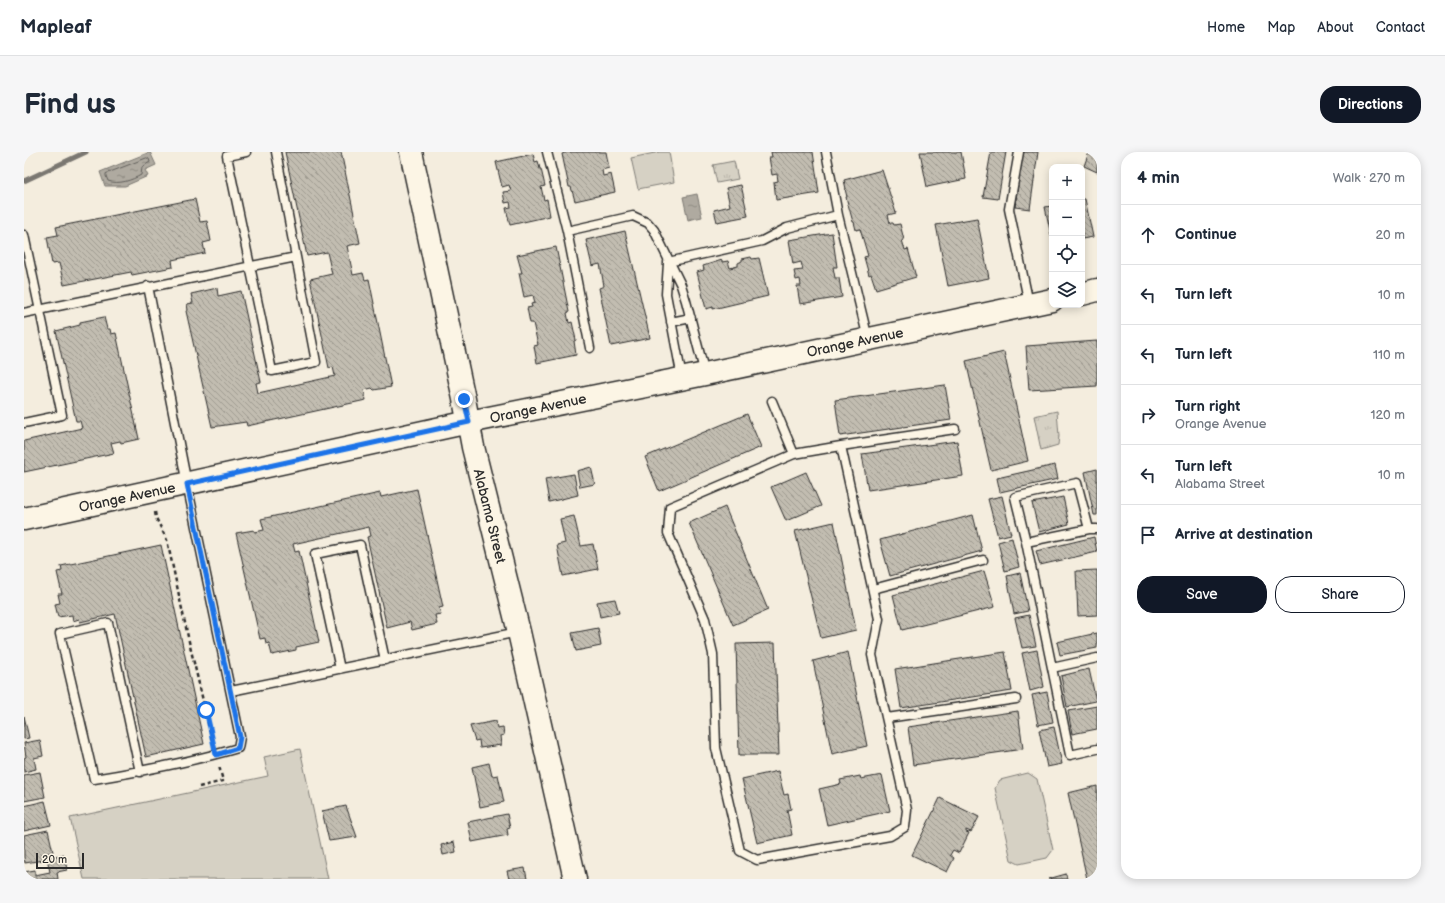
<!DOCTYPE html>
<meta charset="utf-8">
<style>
body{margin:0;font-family:"Balsamiq Sans",sans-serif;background:#f6f6f7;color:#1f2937}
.controls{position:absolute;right:12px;top:12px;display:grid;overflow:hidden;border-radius:8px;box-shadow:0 2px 10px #0003}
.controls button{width:36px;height:36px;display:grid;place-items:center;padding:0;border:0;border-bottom:1px solid #e0e1e3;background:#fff;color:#1f2937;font:20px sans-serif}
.scale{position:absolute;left:12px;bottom:10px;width:48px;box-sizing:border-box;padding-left:4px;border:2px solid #2b2b2b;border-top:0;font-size:11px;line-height:14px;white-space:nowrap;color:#2b2b2b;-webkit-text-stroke:3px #fcf5e5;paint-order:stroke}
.stop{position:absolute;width:12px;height:12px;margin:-9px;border:3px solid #1a73e8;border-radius:50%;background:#fff}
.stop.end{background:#1a73e8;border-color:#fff;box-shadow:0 1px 4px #0008}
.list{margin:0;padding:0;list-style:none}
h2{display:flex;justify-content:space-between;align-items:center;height:52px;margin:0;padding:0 16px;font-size:17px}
h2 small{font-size:13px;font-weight:400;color:#747a83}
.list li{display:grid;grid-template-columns:26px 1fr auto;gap:12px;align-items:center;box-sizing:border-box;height:60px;padding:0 16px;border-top:1px solid #e0e1e3}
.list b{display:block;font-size:15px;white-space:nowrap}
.list p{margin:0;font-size:13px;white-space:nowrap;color:#747a83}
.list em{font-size:13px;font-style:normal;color:#747a83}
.actions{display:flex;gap:8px;padding:12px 16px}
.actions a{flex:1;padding:9px 0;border:1px solid #111827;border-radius:16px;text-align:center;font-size:14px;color:#111827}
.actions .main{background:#111827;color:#fff}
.icon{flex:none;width:22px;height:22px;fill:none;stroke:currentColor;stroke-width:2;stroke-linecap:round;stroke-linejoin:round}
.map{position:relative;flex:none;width:1073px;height:727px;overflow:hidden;border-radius:16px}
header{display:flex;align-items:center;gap:24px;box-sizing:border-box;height:56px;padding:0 20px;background:#fff;border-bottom:1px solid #e0e1e3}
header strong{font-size:19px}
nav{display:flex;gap:22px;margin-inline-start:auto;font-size:14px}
.intro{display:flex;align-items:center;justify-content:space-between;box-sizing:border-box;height:96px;padding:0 24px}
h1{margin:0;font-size:28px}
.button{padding:10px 18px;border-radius:16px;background:#111827;color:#fff;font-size:14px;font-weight:700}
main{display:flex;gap:24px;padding:0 24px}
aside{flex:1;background:#fff;border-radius:16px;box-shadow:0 2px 10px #0003}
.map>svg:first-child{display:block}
.grass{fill:#d6d1c4;stroke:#807e78}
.park{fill:url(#park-tufts);stroke:#807e78}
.water{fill:url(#water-ripples);stroke:#7a7771}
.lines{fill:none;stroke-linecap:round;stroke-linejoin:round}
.shore{stroke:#605e5a;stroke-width:1}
.stream{stroke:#7a7771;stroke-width:5}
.building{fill:url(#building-back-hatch);stroke:#2b2b2b}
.lane-casing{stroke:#2b2b2b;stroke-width:11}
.secondary-casing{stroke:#2b2b2b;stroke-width:25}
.path{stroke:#2b2b2b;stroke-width:2.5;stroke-dasharray:4 3;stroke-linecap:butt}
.lane{stroke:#fcf5e5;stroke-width:8}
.secondary{stroke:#fcf5e5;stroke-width:22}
.route{stroke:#1a73e8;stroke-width:5}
.labels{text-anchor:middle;stroke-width:4;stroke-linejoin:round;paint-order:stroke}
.street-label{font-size:14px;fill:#2b2b2b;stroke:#fcf5e5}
</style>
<header>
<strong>Mapleaf</strong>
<nav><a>Home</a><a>Map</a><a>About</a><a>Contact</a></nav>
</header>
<div class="intro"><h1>Find us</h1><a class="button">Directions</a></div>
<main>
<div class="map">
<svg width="1073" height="727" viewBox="0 0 1073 727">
<defs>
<pattern id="park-tufts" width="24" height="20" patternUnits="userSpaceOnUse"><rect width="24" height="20" fill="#d6d1c4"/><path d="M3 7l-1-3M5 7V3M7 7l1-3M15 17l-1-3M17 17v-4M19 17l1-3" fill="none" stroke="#b8b4a9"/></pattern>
<pattern id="water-ripples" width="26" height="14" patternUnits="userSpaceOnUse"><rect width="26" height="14" fill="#afaaa0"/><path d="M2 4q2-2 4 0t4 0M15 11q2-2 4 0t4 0" fill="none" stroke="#8f8b83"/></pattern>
<pattern id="building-back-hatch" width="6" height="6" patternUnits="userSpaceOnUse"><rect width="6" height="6" fill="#c2bdb1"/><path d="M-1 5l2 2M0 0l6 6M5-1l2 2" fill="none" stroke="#9e9a90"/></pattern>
</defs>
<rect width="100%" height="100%" fill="#f4edde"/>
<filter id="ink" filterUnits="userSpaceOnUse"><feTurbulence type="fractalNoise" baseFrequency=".025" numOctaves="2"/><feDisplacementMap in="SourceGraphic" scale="8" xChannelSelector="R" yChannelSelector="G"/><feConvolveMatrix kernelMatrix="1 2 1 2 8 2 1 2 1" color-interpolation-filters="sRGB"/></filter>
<g filter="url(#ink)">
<path class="grass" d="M635,0h10l5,30 -36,7 -7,-31z
M276,597l28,130h-244l-14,-61 198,-42 -4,-19z
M1004,621l9,6 16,71 -6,8 -28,6 -8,-4 -16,-72 5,-8z"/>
<path class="park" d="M710,9l4,18 -21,4 -4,-18z
M1033,259l2,25 -1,9 -17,5 -7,-34z"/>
<path class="water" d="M126,0l6,13 -11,5 3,6 -23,10h-20l-5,-14z
M673,42l5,23 -14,3 -5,-23z"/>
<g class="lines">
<path class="shore" d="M123,6l2,1 1,3 -8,5 -1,8c-9,5 -22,10 -33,6l-2,-5v-2z"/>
<path class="stream" d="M0,29l62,-29"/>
</g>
<path class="building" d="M261,0h56l19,91 -13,3 6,29 10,-2 2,7 4,-1 22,108 -17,3 -2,-2 -8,2 2,10 -119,26 -1,-4 -34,5 -26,-116 2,-1 -1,-6 6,-1 -2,-9 26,-6 1,8 23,-5 20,91 -5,1 2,10 77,-17 -2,-9 -4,1 -19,-89 22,-5 -5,-22 -20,4z
M543,0h39l3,16 -7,2 1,6 8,-2 4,18 -40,9 -4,-14h-2l-7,-33z
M747,0h42l6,41 -43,7 -2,-18 4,-1 -1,-7 -5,1 -3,-18h3z
M896,0h41l5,27 -39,8z
M967,0h15l-8,47 -15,-2z
M998,0h16l-8,57 -15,-2z
M1065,0h8v20l-13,-6z
M509,2l2,8 3,-1 2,8h1l4,17 -4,1 3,13 3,-1 3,17 -40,9 -4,-17 5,-1 -1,-5 -5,1 -2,-11 8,-1 -2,-6 -7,2 -6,-25z
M858,18l14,43 -8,2 2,8h3l1,2 6,-1 4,16h-2l3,10 3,-1 8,28 -40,12 -5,-15 -2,1 -5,-18 4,-1 -8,-27 -4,1 -2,-8h-1l-7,-25h1l-2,-8h1l-2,-9z
M717,33l7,31 -31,6 -3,-12 16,-4 -4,-18z
M171,47l5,23 7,-1 4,20 -8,2 2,10 -33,7 1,7 -41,8 -1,-3 -67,13 -5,-22 -7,1 -5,-27 11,-2 -2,-8z
M1058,47h3l8,38 -11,2z
M1028,54v34l-7,-33z
M953,66l12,60 -41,8 -12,-61z
M601,79l25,107 -39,8 -12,-58 5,-2 -4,-22 -8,2 -6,-26z
M808,81l5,34h-4l2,11h4l3,19 -42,7 -3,-18h4l-1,-7 -4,1 -2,-9 9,-1 -2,-8 -8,2 -4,-24z
M532,95l13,65 -2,1 2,10 3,-1 4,18 -2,1 2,14 -39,8 -3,-17 4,-1 -5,-22h-3l-3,-15 5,-1 -1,-3 4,-1 -2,-8 -9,2 -5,-24h3l-5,-18z
M727,105l1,2 7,-1 9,38 -55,13v-2l-7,2 -9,-37 7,-2 -1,-4 19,-6v2l6,-1 2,7 8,-2v-3l4,-2v-2z
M80,165l3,12h3l1,5 5,-1 23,106 -18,4 -1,-2 -9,2 3,10 -90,19v-31l58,-13 -2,-7h-4l-20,-90 24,-6v-3z
M1073,189v45l-68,4 -3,-44z
M980,200l24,109 -37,9 -25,-109z
M921,233l6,35 -111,16 -5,-36z
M723,262l14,33 -102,44 -14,-34z
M933,289l6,35 -95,14 -6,-36z
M1031,313l3,14 -58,13 -3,-14z
M567,315l4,17 -15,3 -3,-16z
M1073,317v46h-3l-9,-43z
M782,320l15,34 -35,15 -15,-34z
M550,322l4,21 -29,7 -4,-23z
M393,337l26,118 -4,1 2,6 -6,1 2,9 -25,6 -2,-8 -23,6 -20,-91 4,-1 -2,-9 -76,17 2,8 4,-1 20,91 -23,5v3l-24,5 -3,-12 -3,1 -1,-6 -5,1 -24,-106 18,-3 1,2 9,-2 -3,-11 119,-26 1,4z
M978,344l9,38 -13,3 -10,-38z
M1039,345l6,27 -30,8 -7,-29z
M701,355l43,103 -35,15 -44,-102z
M949,363l9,36 -92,25 -10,-36z
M550,364l7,30 12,-2 5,25 -35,7 -6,-31 8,-2 -5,-24z
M810,370l22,108 -35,8 -26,-107z
M1070,385l3,15 -57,13 -4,-14z
M988,386l7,29 -14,4 -7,-29z
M137,393l43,199 -58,13 -31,-143 -35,8 -1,-3 -6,2 -1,-6 -14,2 -3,-13 5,-1 -2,-9h4l-5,-22 5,-1 -1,-5z
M1073,418v45l-19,1 -2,-45z
M960,419l11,36 -93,23 -9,-35z
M996,421l8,38 -14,3 -7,-38z
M591,447l4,14 -19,4 -3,-15z
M1005,463l7,31 -14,2 -7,-30z
M574,476l3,18 -25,5 -4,-18z
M1073,481v15l-37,7 -3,-13z
M751,491l4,112h-40l-3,-111z
M1013,498l7,37 -14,4 -8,-38z
M824,500l19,94 -35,8 -19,-93z
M981,500l7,39 -111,17 -6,-39z
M1065,517l7,32 -29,6 -6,-31z
M1023,540l6,30 -15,3 -6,-30z
M1073,554v23l-25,5 -4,-23z
M994,559l5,38 -110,16 -5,-38z
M0,564l5,22 -5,1z
M472,569l1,7 6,-1 1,8 -4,1 1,9 -21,3 -1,-8 -4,1 -5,-15z
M1030,575l8,37 -15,3 -8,-37z
M16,588l3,16 -9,2 2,11 -12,3v-14l2,-1 -2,-14z
M465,611l3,13 6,-1 6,27 -24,5 -8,-40z
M754,619l6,24 4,-1 3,15 -4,1 5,25 -35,8 -15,-64z
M16,620l5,25 -21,4v-26z
M858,623l8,36 -63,14 -8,-36 22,-5 -1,-4 20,-4 1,3z
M1073,634v93h-10l-19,-86z
M916,646l39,19 -8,15 -5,-2v2l3,1 -10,20 -6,-3 -3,5 4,3 -7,14 -35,-17z
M21,649l6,24 -27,6v-25z
M322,654l11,31 -28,4 -7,-30z
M483,662l3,14 -3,1 1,6 -36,7 -4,-20z
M24,678l5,22 -11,2 1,6 -18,3 -1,-6v-22z
M430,690l2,10 -13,3 -2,-10z
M40,702l3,16 -10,2 1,7h-34v-7l11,-2v5l15,-3 -3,-14z
M501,716l2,11h-18l-2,-8z
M1042,722l1,5h-19z"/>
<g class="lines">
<defs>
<path id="lane" d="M222,0l-19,4 45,215 44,-9 -40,-210
M523,0l20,79 23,117
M802,0l12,63 30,124
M995,0l-10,57 20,95
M543,79l66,-15 15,7 6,7 27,55 5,16 19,73
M0,83l38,180 -38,8
M644,110l94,-21 25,-13 51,-13
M644,111l-2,31 16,84
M0,161l272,-56
M647,170l20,-4
M748,249l22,53 -124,53 -2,26 37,86 8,35 3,94 24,103 17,9 133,-24 15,-9 2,-17 -35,-155 7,-36 -38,-173 -47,8
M817,294l114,-17
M1073,377h-8l-63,13 44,213 27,-6
M1002,390l-11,-45 62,-14 12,46
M849,437l110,-29
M1028,516l45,-10
M316,517l-25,-115 45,-9 25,115
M207,539l287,-59
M863,566l129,-19
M116,620l-32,-149 -48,11 34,145c49,-8 97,-17 144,-31l2,-11 -53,-253 -39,-198"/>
<path id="secondary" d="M387,0l53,247 9,48 46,185 56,247
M1058,142l15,-4
M0,367l445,-97 236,-48 347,-74"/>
</defs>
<use href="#lane" class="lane-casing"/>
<use href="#secondary" class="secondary-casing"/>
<path class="path" d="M131,360l1,6 11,22 23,106 23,97
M175,635l24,-6 -4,-15"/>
<use href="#lane" class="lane"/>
<use href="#secondary" class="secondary"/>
</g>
</g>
<g class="lines" filter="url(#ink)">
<path class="route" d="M182,558l10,45 22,-7 2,-11 -53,-253 282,-62 -5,-23"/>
</g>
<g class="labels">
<g class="street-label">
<text transform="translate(831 190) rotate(-12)" y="5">Orange Avenue</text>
<text transform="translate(514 256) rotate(-12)" y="5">Orange Avenue</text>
<text transform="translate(103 345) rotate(-12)" y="5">Orange Avenue</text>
<text transform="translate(466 364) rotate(76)" y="5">Alabama Street</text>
</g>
</g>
</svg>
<div class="controls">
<button>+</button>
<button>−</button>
<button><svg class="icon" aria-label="locate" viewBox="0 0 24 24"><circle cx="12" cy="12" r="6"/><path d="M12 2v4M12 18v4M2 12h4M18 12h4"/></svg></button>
<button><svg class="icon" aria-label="layers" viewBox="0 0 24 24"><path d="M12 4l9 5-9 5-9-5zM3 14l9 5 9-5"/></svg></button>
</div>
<div class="scale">20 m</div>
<div class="stop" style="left:182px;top:558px"></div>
<div class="stop end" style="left:440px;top:247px"></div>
</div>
<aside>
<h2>4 min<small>Walk · 270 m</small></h2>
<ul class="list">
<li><svg class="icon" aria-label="ahead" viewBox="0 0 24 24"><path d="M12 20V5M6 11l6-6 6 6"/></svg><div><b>Continue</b></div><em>20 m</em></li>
<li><svg class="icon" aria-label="left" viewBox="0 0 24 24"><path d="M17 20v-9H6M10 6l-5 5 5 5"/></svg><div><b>Turn left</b></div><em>10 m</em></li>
<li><svg class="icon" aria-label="left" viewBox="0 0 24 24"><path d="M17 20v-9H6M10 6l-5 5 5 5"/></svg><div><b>Turn left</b></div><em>110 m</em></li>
<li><svg class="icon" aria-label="right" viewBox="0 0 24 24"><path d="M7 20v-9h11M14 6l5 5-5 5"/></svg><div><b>Turn right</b><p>Orange Avenue</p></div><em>120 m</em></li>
<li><svg class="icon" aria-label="left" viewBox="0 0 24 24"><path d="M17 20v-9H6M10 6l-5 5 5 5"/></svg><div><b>Turn left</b><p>Alabama Street</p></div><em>10 m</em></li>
<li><svg class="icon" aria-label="arrive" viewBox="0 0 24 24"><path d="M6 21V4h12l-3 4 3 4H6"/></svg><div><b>Arrive at destination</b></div></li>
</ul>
<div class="actions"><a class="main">Save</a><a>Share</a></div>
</aside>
</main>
